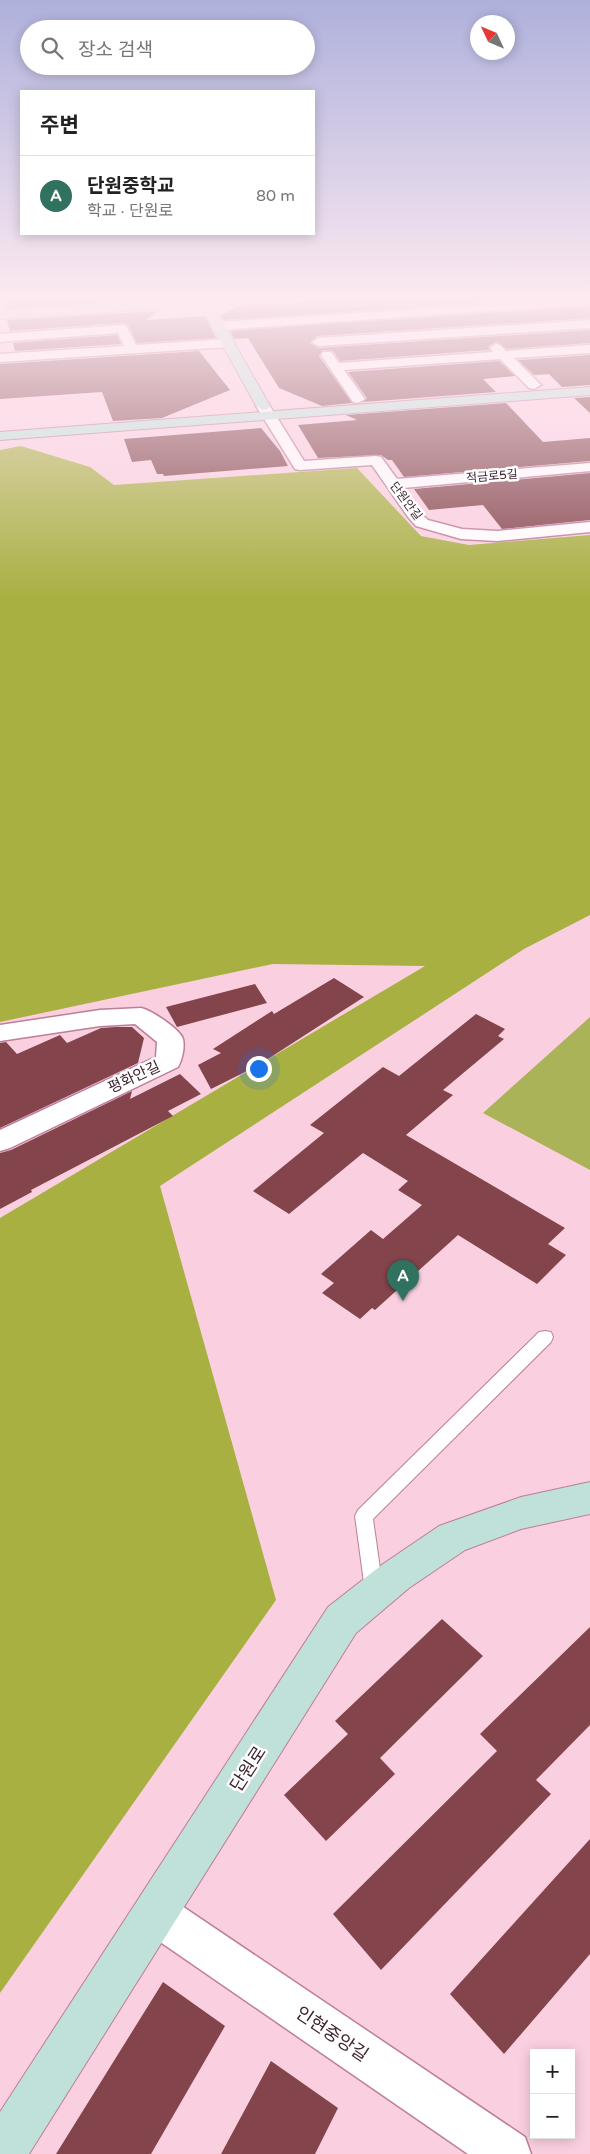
<!DOCTYPE html>
<html lang="ko">
<meta charset="utf-8">
<style>
body{margin:0;font-family:"Varela Round","Noto Sans KR",sans-serif;background:#f2f2f2;color:#222}
.controls{position:absolute;right:15px;bottom:15px;display:grid;overflow:hidden;border-radius:0px;box-shadow:0 2px 12px #0003}
.controls button{width:45px;height:45px;display:grid;place-items:center;padding:0;border:0;border-bottom:1px solid #e0e0e0;background:#fff;color:#222;font:25px sans-serif}
.compass{position:absolute;left:470px;top:15px;width:45px;height:45px;border-radius:50%;background:#fff;box-shadow:0 2px 12px #0003;rotate:314deg}
.you{position:absolute;left:258px;top:1068px;width:18px;height:18px;margin:-12px;border:4px solid #fff;border-radius:50%;background:#1a73e8;box-shadow:0 0 0 8px #1a73e833}
.badge{display:grid;place-items:center;width:32px;height:32px;border-radius:50%;background:#317160;color:#fff;font-size:16px;font-weight:700}
.pin{position:absolute;translate:-50% -41px;filter:drop-shadow(0 1px 2px #0008)}
.pin::after{content:'';position:absolute;top:26px;width:18px;height:15px;background:inherit;clip-path:polygon(0 0,100% 0,50% 100%)}
.list{margin:0;padding:0;list-style:none}
h2{display:flex;justify-content:space-between;align-items:center;height:65px;margin:0;padding:0 20px;font-size:21px}
h2 small{font-size:16px;font-weight:400;color:#767676}
.list li{display:grid;grid-template-columns:32px 1fr auto;gap:15px;align-items:center;box-sizing:border-box;height:80px;padding:0 20px;border-top:1px solid #e0e0e0}
.list b{display:block;font-size:19px;white-space:nowrap}
.list p{margin:0;font-size:16px;white-space:nowrap;color:#767676}
.list em{font-size:16px;font-style:normal;color:#767676}
.icon{flex:none;width:28px;height:28px;fill:none;stroke:currentColor;stroke-width:2;stroke-linecap:round;stroke-linejoin:round}
.map{position:relative;flex:none;width:590px;height:2154px;overflow:hidden}
.search{position:absolute;background:#fff;box-shadow:0 2px 12px #0003;left:20px;top:20px;width:295px;height:55px;display:flex;align-items:center;gap:12px;box-sizing:border-box;padding:0 18px;border-radius:28px;color:#767676;font-size:19px}
.panel{position:absolute;background:#fff;box-shadow:0 2px 12px #0003;left:20px;top:90px;width:295px;height:145px;border-radius:0px}
.map>svg:first-child{display:block}
.green{fill:#abb359}
.forest{fill:#a8b041}
.building{fill:#83444b}
.lines{fill:none;stroke-linecap:round;stroke-linejoin:round}
.lane-casing{stroke:#be7d98;stroke-width:2}
.street-casing{stroke:#be7d98;stroke-width:3}
.secondary-casing{stroke:#be7d98;stroke-width:2}
.lane{fill:#fff;fill-rule:evenodd}
.street{fill:#fff;fill-rule:evenodd}
.secondary{fill:#bfe1d9;fill-rule:evenodd}
.labels{text-anchor:middle;stroke-width:5;stroke-linejoin:round;paint-order:stroke}
.far-street-label{font-size:12px;fill:#3e242f;stroke:#fefefe}
.street-label{font-size:15px;fill:#3e242f;stroke:#fefefe}
.near-street-label{font-size:18px;fill:#3e242f;stroke:#fefefe}
</style>
<div class="map">
<svg width="590" height="2154" viewBox="0 0 590 2154">
<rect width="100%" height="100%" fill="#fad0e0"/>
<path class="green" d="M590,1017v153l-107,-57z"/>
<path class="forest" d="M21,446l69,21 24,18 243,-17 64,68 48,9 121,-10v380l-66,34 -364,237 116,414 -276,393v-775l425,-252 -152,-2 -273,58v-572z"/>
<path class="building" d="M81,297h19l3,6 -99,6 -2,-7z
M123,297h51l-56,5 -2,-4z
M374,297h105l2,2 91,-2 -349,23 -2,-5 18,-9z
M590,306v12l-273,18 -7,7 8,5 272,-18v13l-83,6 -11,-7 -7,4v4l-149,11 -7,-10 -10,-1 -4,6 33,47 -30,3 -43,-18 -31,-50 -14,1 -4,-8z
M158,311l-12,9 59,-4 11,22 -79,5 -9,-18 -6,-2 -112,8 -3,-11z
M117,335l4,9 -106,7 -2,-8z
M199,351l31,39 -68,28 -49,3 -11,-29 -102,7v-35z
M590,355v30l-28,2 -13,-13 -15,1 -16,-15z
M499,361l16,15 -32,3 13,13 -133,10 4,-4 -19,-26z
M590,397v16l-16,-15z
M506,403l37,39 47,-4v23l-186,16 -12,-17h-4l-7,-5 -63,3 -20,-33 59,-5 -11,-5z
M261,428l19,23 8,15 -124,10 -1,-2h-6l-6,-14 -19,2 -8,-23z
M590,473v47l-88,9 -19,-24 -54,5 -15,-21z
M334,978l30,19 -107,69 -46,23 -13,-24 23,-12 -8,-4 59,-38 2,3z
M255,984l12,19 -90,24 -11,-20z
M476,1014l29,15 -7,7 6,3 -61,51 10,5 -47,40 159,93 -17,16 18,11 -29,29 -79,-49 -83,75 -3,-2 -12,11 -38,-26 12,-10 -13,-9 50,-44 12,9 39,-34 -24,-15 10,-9 -45,-28 -74,61 -36,-23 71,-58 -14,-8 73,-58 16,9z
M115,1027h17l12,11 -6,25 -138,65v-85l6,-1 11,12 43,-19 7,8 34,-15z
M180,1074l21,20 -33,17 5,5 -142,74 1,2 -32,17v-56l11,-3 121,-59 -2,8z
M442,1619l41,37 -103,102 15,16 -69,67 -42,-46 64,-61 -13,-13z
M590,1627v98l-54,55 15,14 -170,176 -48,-56 164,-163 -17,-17z
M590,1839v115l-86,100 -54,-60z
M163,1982l62,44 -74,128h-95z
M271,2061l67,47 -23,46h-94z"/>
<g class="lines">
<defs>
<path id="lane" d="M545,1331l6,1 2,5 -2,5 -178,177 10,71 -2,6 -7,3 -7,-3 -2,-6 -10,-74 3,-6 181,-178z"/>
<path id="street" d="M102,297h12l5,11 -2,2h-8z
M590,298v6l-372,26 -6,-4 6,-4z
M590,320v8l-272,18 -6,-4 6,-4z
M122,325l4,1 10,19 92,-6 6,4 -6,4 -228,15v-8l124,-8 -6,-13 -118,9v-8z
M496,344l4,1 6,6 84,-6v8l-76,5 27,27 -7,4 -5,-1 -29,-29 -156,11 21,29 -7,4 -5,-1 -32,-47 2,-3h8l8,11 154,-11 -3,-4z
M263,402l5,1 36,58 72,-5 5,1 16,22 193,-16v8l-187,17 15,23 10,9 34,9 35,2 93,-9v10l-93,9 -36,-2 -45,-13 -8,-9 -36,-52 -72,5 -5,-1 -39,-63z
M141,1008c10,2 39,21 42,31 2,9 -1,21 -5,28l-168,81 -10,3v-21l156,-73 1,-15 -22,-18 -35,2 -100,15v-16l100,-15z
M155,1892l15,6 355,239 6,17h-63l-328,-226 -6,-15 6,-15z"/>
<path id="secondary" d="M196,297h100l-6,4 -77,4 57,101 -2,3 -5,1 -7,-4 -55,-100 -201,13v-8l197,-12z
M590,387v8l-590,45v-8z
M590,1482v32l-69,15 -56,21 -56,38 -53,45 -327,521h-29v-42l328,-505 55,-43 56,-38 82,-29z"/>
</defs>
<use href="#lane" class="lane-casing"/>
<use href="#street" class="street-casing"/>
<use href="#secondary" class="secondary-casing"/>
<use href="#lane" class="lane"/>
<use href="#street" class="street"/>
<use href="#secondary" class="secondary"/>
</g>
<linearGradient id="sky" x2="0" y2="1"><stop stop-color="#aeb0dc"/><stop offset="0.5" stop-color="#fdeaf1"/><stop offset="1" stop-color="#fdeaf1" stop-opacity="0"/></linearGradient>
<rect width="590" height="599" fill="url(#sky)"/>
<g class="labels">
<g class="far-street-label">
<text transform="translate(492 476) rotate(-5)" y="4">적금로5길</text>
<text transform="translate(406 501) rotate(53)" y="4">단원안길</text>
</g>
<g class="street-label">
<text transform="translate(134 1077) rotate(-25)" y="5">평화안길</text>
</g>
<g class="near-street-label">
<text transform="translate(248 1769) rotate(-57)" y="6">단원로</text>
<text transform="translate(332 2034) rotate(34)" y="6">인현중앙길</text>
</g>
</g>
</svg>
<div class="controls">
<button>+</button>
<button>−</button>
</div>
<svg class="compass" viewBox="-18 -18 36 36"><path d="M0-13l5 13h-10z" fill="#e53935"/><path d="M0 13l5-13h-10z" fill="#767676"/></svg>
<div class="you"></div>
<div class="pin badge" style="left:403px;top:1301px">A</div>
<div class="search"><svg class="icon" aria-label="search" viewBox="0 0 24 24"><circle cx="10" cy="10" r="6"/><path d="M15 15l6 6"/></svg>장소 검색</div>
<section class="panel">
<h2>주변<small></small></h2>
<ul class="list">
<li><span class="badge">A</span><div><b>단원중학교</b><p>학교 · 단원로</p></div><em>80 m</em></li>
</ul>
</section>
</div>
